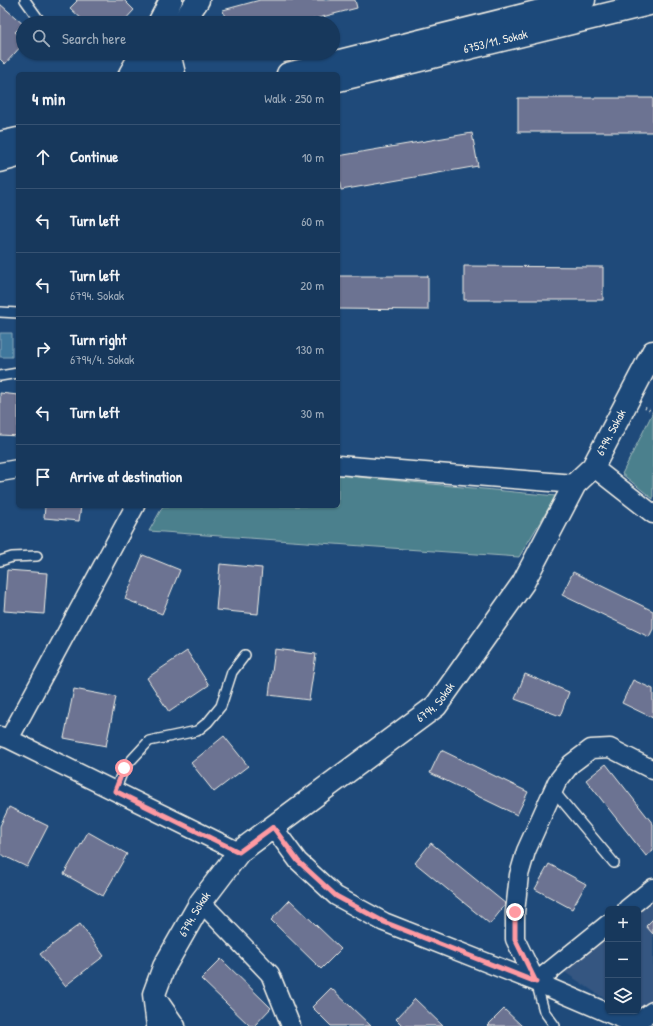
<!DOCTYPE html>
<meta charset="utf-8">
<style>
body{margin:0;font-family:"Patrick Hand",sans-serif;background:#244365;color:#f1f3f6}
.controls{position:absolute;right:12px;bottom:12px;display:grid;overflow:hidden;border-radius:6px;box-shadow:0 1px 3px #0004}
.controls button{width:36px;height:36px;display:grid;place-items:center;padding:0;border:0;border-bottom:1px solid #365272;background:#17385c;color:#f1f3f6;font:20px sans-serif}
.stop{position:absolute;width:12px;height:12px;margin:-9px;border:3px solid #ff9aa2;border-radius:50%;background:#fff}
.stop.end{background:#ff9aa2;border-color:#fff;box-shadow:0 1px 4px #0008}
.list{margin:0;padding:0;list-style:none}
h2{display:flex;justify-content:space-between;align-items:center;height:52px;margin:0;padding:0 16px;font-size:17px}
h2 small{font-size:13px;font-weight:400;color:#9eacbb}
.list li{display:grid;grid-template-columns:26px 1fr auto;gap:12px;align-items:center;box-sizing:border-box;height:64px;padding:0 16px;border-top:1px solid #365272}
.list b{display:block;font-size:15px;white-space:nowrap}
.list p{margin:0;font-size:13px;white-space:nowrap;color:#9eacbb}
.list em{font-size:13px;font-style:normal;color:#9eacbb}
.icon{flex:none;width:22px;height:22px;fill:none;stroke:currentColor;stroke-width:2;stroke-linecap:round;stroke-linejoin:round}
.map{position:relative;flex:none;width:653px;height:1026px;overflow:hidden}
.search{position:absolute;background:#17385c;box-shadow:0 1px 3px #0004;left:16px;top:16px;width:324px;height:44px;display:flex;align-items:center;gap:10px;box-sizing:border-box;padding:0 14px;border-radius:22px;color:#9eacbb;font-size:15px}
.panel{position:absolute;background:#17385c;box-shadow:0 1px 3px #0004;left:16px;top:72px;width:324px;height:436px;border-radius:6px}
.map>svg:first-child{display:block}
.built{fill:#365681}
.green{fill:#4b808d;stroke:#a0b8ba}
.water{fill:#41789d;stroke:#89a8bb}
.building{fill:#6c7392;stroke:#f4f1e8}
.lines{fill:none;stroke-linecap:round;stroke-linejoin:round}
.lane-casing{stroke:#f4f1e8;stroke-width:12}
.street-casing{stroke:#f4f1e8;stroke-width:21}
.secondary-casing{stroke:#f4f1e8;stroke-width:25}
.path{stroke:#f4f1e8;stroke-width:2.5;stroke-dasharray:1 3;stroke-linecap:butt}
.lane{stroke:#1f4a7a;stroke-width:9}
.street{stroke:#1f4a7a;stroke-width:18}
.secondary{stroke:#1f4a7a;stroke-width:22}
.route{stroke:#ff9aa2;stroke-width:5}
.labels{text-anchor:middle;stroke-width:3;stroke-linejoin:round;paint-order:stroke}
.street-label{font-size:12px;fill:#f4f1e8;stroke:#1f4a7a}
</style>
<div class="map">
<svg width="653" height="1026" viewBox="0 0 653 1026">
<rect width="100%" height="100%" fill="#1f4a7a"/>
<filter id="ink" filterUnits="userSpaceOnUse"><feTurbulence type="fractalNoise" baseFrequency=".025" numOctaves="2"/><feDisplacementMap in="SourceGraphic" scale="8" xChannelSelector="R" yChannelSelector="G"/><feConvolveMatrix kernelMatrix="1 2 1 2 8 2 1 2 1" color-interpolation-filters="sRGB"/></filter>
<g filter="url(#ink)">
<path class="built" d="M653,898v103l-22,15 -7,-5h14v-101z
M608,934v67l-45,-30z"/>
<path class="green" d="M653,412v87l-31,-25z
M338,475l218,21 -37,61 -370,-26 14,-25h175z"/>
<path class="water" d="M0,333h12v24h-12z"/>
<path class="building" d="M76,0h48l10,10 -12,13h-36l-16,-15 7,-7z
M260,0h95l2,8 -58,15h-73l-3,-13z
M0,4l23,20 -8,8 8,7v5l-18,20 -5,-5z
M518,98h135v34h-135z
M472,133l6,33 -137,24 -3,-16v-18z
M464,266l139,1v33h-139z
M338,276h90v34l-90,-1z
M0,393l18,2v41l-18,-1z
M45,506h36l-2,15 -35,-3z
M143,555l37,15 -18,44 -37,-15z
M220,564l42,4 -4,46 -42,-4z
M7,570l40,3 -3,41 -40,-3z
M573,572l80,39v18l-4,8 -87,-42z
M275,649l41,5 -7,46 -40,-5z
M187,651l22,34 -40,27 -22,-34z
M525,674l44,18 -9,24 -45,-17z
M633,680l20,9v29l-31,-15z
M74,689l42,8 -10,49 -42,-8z
M224,736l24,30 -34,26 -23,-29z
M441,750l87,42 -11,23 -87,-42z
M606,764l47,60v27l-7,5 -60,-76z
M9,807l39,19 -21,41 -27,-13v-28z
M88,832l39,22 -24,42 -39,-22z
M431,843l75,61 -16,20 -75,-61z
M549,864l37,20 -14,25 -37,-20z
M290,900l51,49 -20,20 -50,-49z
M653,919v15l-7,-8z
M80,924l24,32 -39,30 -25,-32z
M221,959l50,49 -17,18h-4l-49,-47z
M331,988l40,38h-40l-19,-19z
M415,999l28,27h-40l-7,-7z
M504,1009l18,17h-35z"/>
<g class="lines">
<defs>
<path id="lane" d="M25,0l15,21
M0,312l18,1
M0,376l18,-3
M0,561l12,-4 25,-1
M553,790l61,73
M115,791l9,-23 25,-27 48,-10 11,-9 13,-16 11,-34 13,-17
M536,982l8,29 11,15"/>
<path id="street" d="M338,465l237,19
M593,467l60,47
M0,472l18,-3
M0,736l9,3 230,113
M9,739l126,-233
M273,827l25,34 38,35 48,26 152,60 98,42 19,-13
M201,902l69,72 21,52
M627,909l26,-21
M608,924l-72,58 -21,-43v-27l4,-37 7,-24 31,-69 14,-18 20,-15 19,-1 43,22
M154,994l22,32"/>
<g id="secondary">
<path d="M159,23l12,-23"/>
<path d="M182,23l16,-23"/>
<path d="M171,53l-1,4 4,17"/>
<path d="M130,74l12,-21"/>
<path d="M153,74l9,-21"/>
<path d="M288,74l296,-74"/>
<path id="s1" d="M338,80l315,-77"/>
<path d="M0,143l18,-4"/>
<path d="M0,161l18,-5"/>
<path d="M634,1024l4,2"/>
<path id="s2" d="M158,1026l-4,-32 10,-27 37,-65 38,-50 197,-146 87,-123 52,-99 18,-17 60,-115"/>
</g>
</defs>
<use href="#lane" class="lane-casing"/>
<use href="#street" class="street-casing"/>
<use href="#secondary" class="secondary-casing"/>
<path class="path" d="M645,408l8,4"/>
<use href="#lane" class="lane"/>
<use href="#street" class="street"/>
<use href="#secondary" class="secondary"/>
</g>
</g>
<g class="lines" filter="url(#ink)">
<path class="route" d="M124,768l-9,23 124,61 34,-25 25,34 38,35 48,26 152,60 -21,-43v-27"/>
</g>
<g class="labels">
<g class="street-label">
<text dy="4" stroke="none"><textPath href="#s1" startOffset="162">6753/11. Sokak</textPath></text>
<text dy="4" stroke="none"><textPath href="#s2" startOffset="770">6794. Sokak</textPath></text>
<text dy="4" stroke="none"><textPath href="#s2" startOffset="446">6794. Sokak</textPath></text>
<text dy="4" stroke="none"><textPath href="#s2" startOffset="122">6794. Sokak</textPath></text>
</g>
</g>
</svg>
<div class="controls">
<button>+</button>
<button>−</button>
<button><svg class="icon" aria-label="layers" viewBox="0 0 24 24"><path d="M12 4l9 5-9 5-9-5zM3 14l9 5 9-5"/></svg></button>
</div>
<div class="stop" style="left:124px;top:768px"></div>
<div class="stop end" style="left:515px;top:912px"></div>
<div class="search"><svg class="icon" aria-label="search" viewBox="0 0 24 24"><circle cx="10" cy="10" r="6"/><path d="M15 15l6 6"/></svg>Search here</div>
<section class="panel">
<h2>4 min<small>Walk · 250 m</small></h2>
<ul class="list">
<li><svg class="icon" aria-label="ahead" viewBox="0 0 24 24"><path d="M12 20V5M6 11l6-6 6 6"/></svg><div><b>Continue</b></div><em>10 m</em></li>
<li><svg class="icon" aria-label="left" viewBox="0 0 24 24"><path d="M17 20v-9H6M10 6l-5 5 5 5"/></svg><div><b>Turn left</b></div><em>60 m</em></li>
<li><svg class="icon" aria-label="left" viewBox="0 0 24 24"><path d="M17 20v-9H6M10 6l-5 5 5 5"/></svg><div><b>Turn left</b><p>6794. Sokak</p></div><em>20 m</em></li>
<li><svg class="icon" aria-label="right" viewBox="0 0 24 24"><path d="M7 20v-9h11M14 6l5 5-5 5"/></svg><div><b>Turn right</b><p>6794/4. Sokak</p></div><em>130 m</em></li>
<li><svg class="icon" aria-label="left" viewBox="0 0 24 24"><path d="M17 20v-9H6M10 6l-5 5 5 5"/></svg><div><b>Turn left</b></div><em>30 m</em></li>
<li><svg class="icon" aria-label="arrive" viewBox="0 0 24 24"><path d="M6 21V4h12l-3 4 3 4H6"/></svg><div><b>Arrive at destination</b></div></li>
</ul>
</section>
</div>
